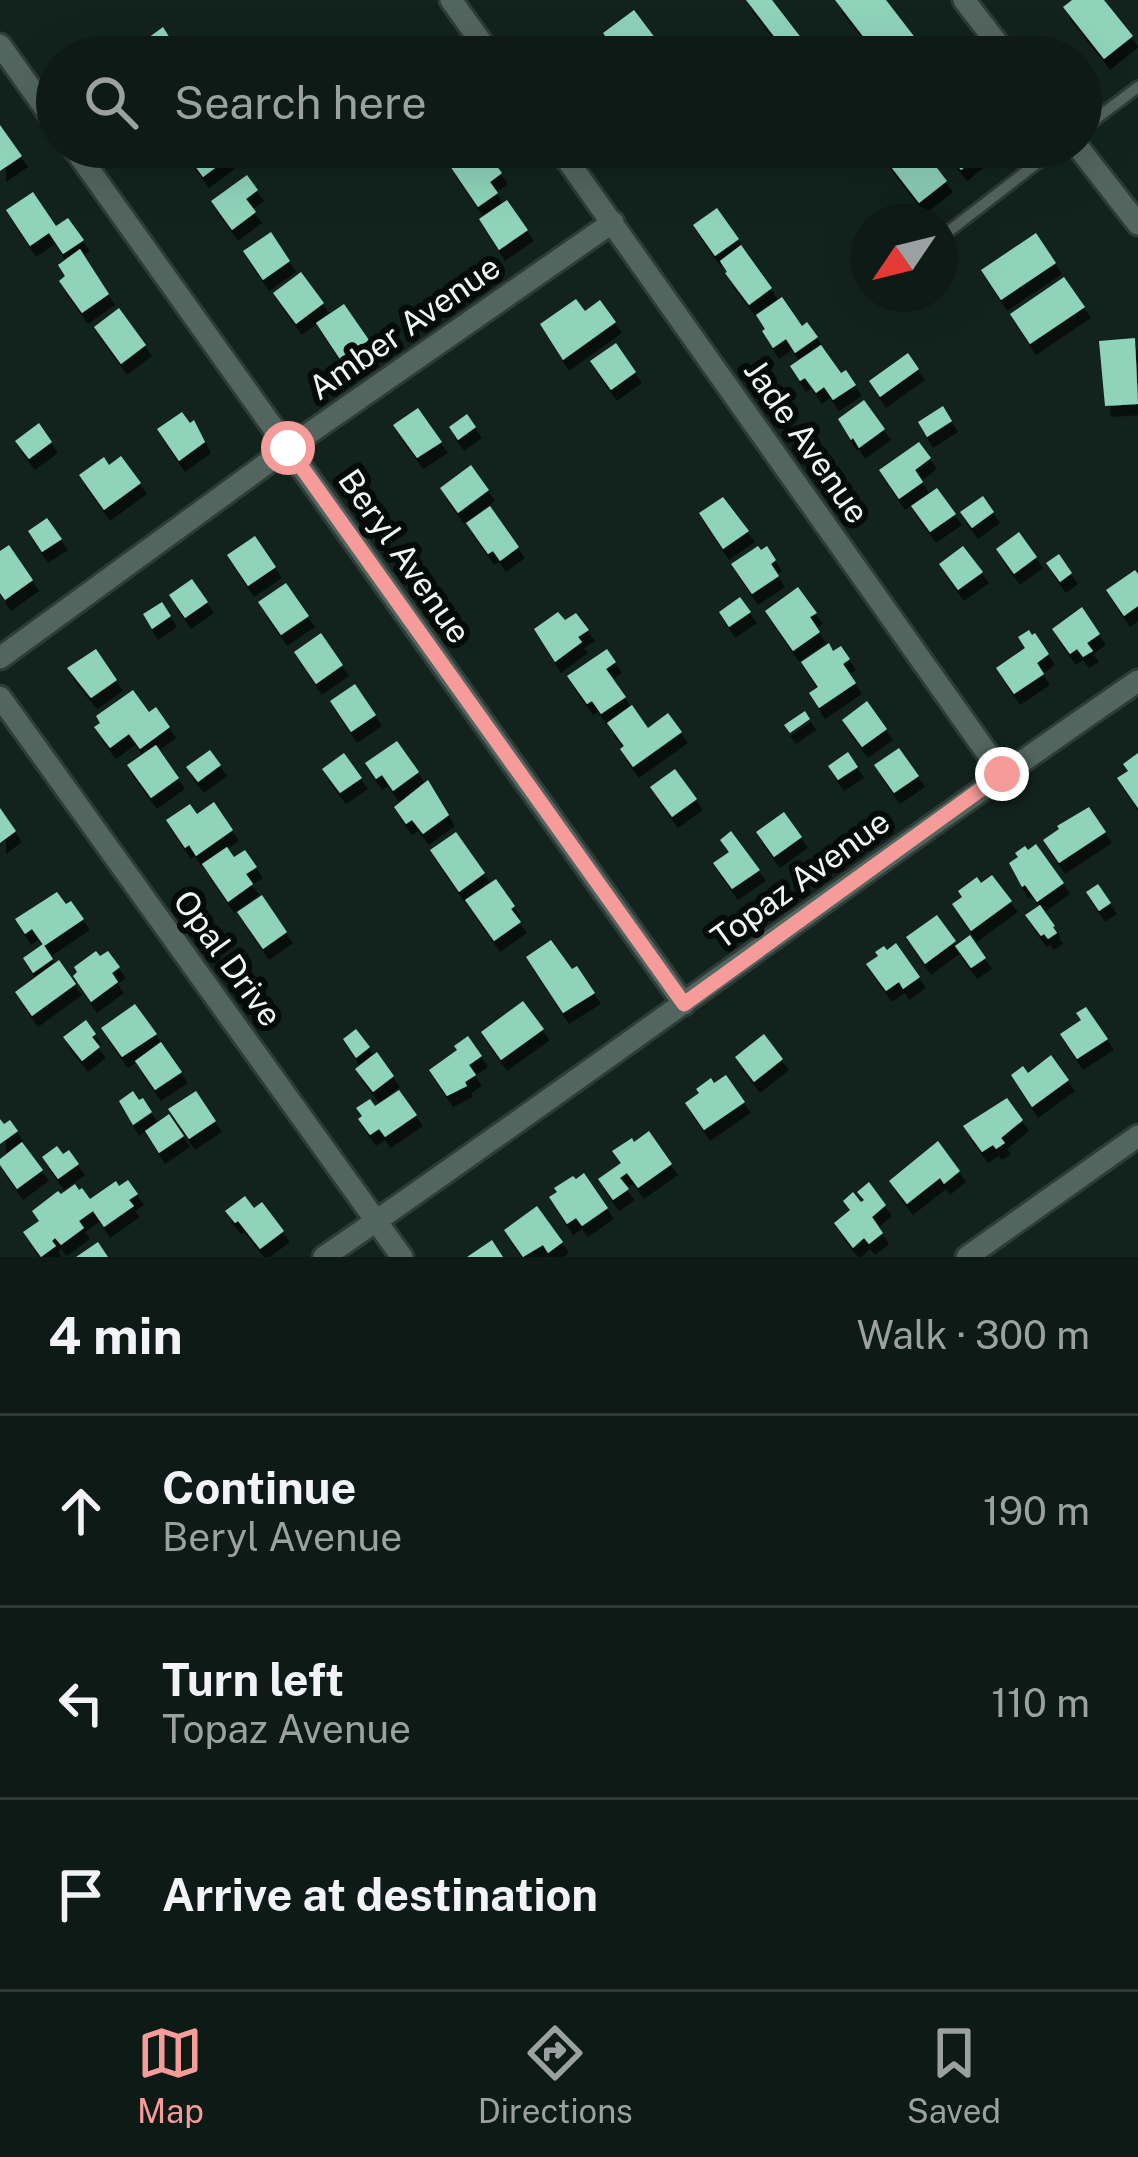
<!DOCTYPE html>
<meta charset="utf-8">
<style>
body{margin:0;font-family:"Public Sans",sans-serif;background:#1c2723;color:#f1f3f6}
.compass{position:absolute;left:850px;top:204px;width:108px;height:108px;border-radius:50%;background:#0e1a16;box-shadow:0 12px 48px #0002;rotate:235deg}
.stop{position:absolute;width:36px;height:36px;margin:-27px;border:9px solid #f59b9a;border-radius:50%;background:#fff}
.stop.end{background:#f59b9a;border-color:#fff;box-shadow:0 3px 12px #0008}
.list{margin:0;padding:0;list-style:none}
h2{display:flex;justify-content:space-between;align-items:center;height:156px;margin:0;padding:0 48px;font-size:51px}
h2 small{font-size:39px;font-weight:400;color:#9ba1a1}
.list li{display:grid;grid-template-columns:78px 1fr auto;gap:36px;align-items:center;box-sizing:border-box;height:192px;padding:0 48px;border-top:3px solid #2e3835}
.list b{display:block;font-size:45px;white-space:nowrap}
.list p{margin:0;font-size:39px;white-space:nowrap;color:#9ba1a1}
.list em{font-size:39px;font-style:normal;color:#9ba1a1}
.icon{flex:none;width:66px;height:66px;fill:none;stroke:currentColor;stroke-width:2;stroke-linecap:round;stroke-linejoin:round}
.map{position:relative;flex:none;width:1138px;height:1257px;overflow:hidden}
.search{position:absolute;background:#0e1a16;box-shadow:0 12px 48px #0002;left:36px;right:36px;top:36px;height:132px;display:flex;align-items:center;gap:30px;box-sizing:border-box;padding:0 42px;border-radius:66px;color:#9ba1a1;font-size:45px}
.sheet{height:732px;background:#0e1a16}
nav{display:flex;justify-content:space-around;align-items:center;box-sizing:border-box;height:168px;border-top:3px solid #2e3835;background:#0e1a16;font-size:33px;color:#9ba1a1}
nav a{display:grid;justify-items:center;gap:6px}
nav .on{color:#f59b9a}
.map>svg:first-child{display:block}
.building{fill:#8fd3bb;filter:url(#shadow)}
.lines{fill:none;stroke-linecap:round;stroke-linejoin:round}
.service-casing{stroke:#2f3b37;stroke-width:16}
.minor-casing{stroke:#2f3b37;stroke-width:27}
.service{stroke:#52655e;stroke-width:10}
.minor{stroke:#52655e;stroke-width:21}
.route{stroke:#f59b9a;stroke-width:15}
.labels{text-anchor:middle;stroke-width:12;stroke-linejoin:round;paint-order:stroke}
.street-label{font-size:33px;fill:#edf8f3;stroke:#050b08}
</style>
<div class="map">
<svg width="1138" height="1257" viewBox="0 0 1138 1257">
<defs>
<filter id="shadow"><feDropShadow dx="6" dy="11" stdDeviation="0" flood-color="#0009"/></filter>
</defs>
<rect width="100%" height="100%" fill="#12231d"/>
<path class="building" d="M746,0h26l44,57h-26z
M835,0h51l44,57h-51z
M1072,0h32l29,36 -29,23 -41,-52z
M634,10l31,41 -7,6h-38l-17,-24z
M163,27l15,24 -10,6h-46z
M0,125l22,31 -22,15z
M181,147h48l5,7 -31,23z
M882,147h39l26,34 -28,22 -41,-53z
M943,147h47l-29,23z
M475,148l9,13 6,-4 12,16 -12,9 8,11 -20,14 -28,-41z
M247,175l11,15 -12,9 10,13 -24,18 -21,-29z
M33,192l23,34 12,-8 16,22 -21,14 -14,-21 -19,13 -24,-36z
M507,200l21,30 -29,20 -20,-31z
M717,208l22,31 -24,17 -22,-31z
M271,232l19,29 -27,19 -20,-29z
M1036,233l20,30 -55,37 -20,-30z
M741,245l31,43 -23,17 -24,-32 2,-1 -7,-11z
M80,249l29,45 -27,19 -23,-32 6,-5 -7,-11z
M301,272l23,31 -28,21 -23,-31z
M1064,277l21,30 -55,37 -20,-30z
M782,297l20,29 5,-4 11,15 -23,16 -9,-14 -13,9 -11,-17 3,-2 -9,-14z
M576,299l9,12 15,-11 16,22 -53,38 -23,-36z
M344,304l25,36 -29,19 -24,-36z
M119,308l27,37 -25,19 -27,-37z
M1135,338l3,66 -33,2 -6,-65z
M616,343l20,29 -25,18 -21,-29z
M821,345l20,28 5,-3 10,15 -23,15 -9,-13 -8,6 -11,-15 -5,3 -10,-15z
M908,353l11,16 -39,28 -11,-16z
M864,400l21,29 -26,19 -6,-10 -2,2 -13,-21z
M943,406l9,15 -25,16 -9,-15z
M418,408l24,34 -25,16 -24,-33z
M182,412l8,11 4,-3 11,22 -26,19 -22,-32z
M467,414l9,13 -18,13 -9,-13z
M39,423l13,19 -23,17 -14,-18z
M919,442l12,16 -16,12 8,12 -24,17 -20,-29z
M121,456l20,27 -37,27 -25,-35 25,-18 5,8z
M471,465l18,25 -31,23 -18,-25z
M937,488l19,26 -26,18 -19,-26z
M983,496l11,16 -22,16 -12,-16z
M723,497l26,34 -26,18 -24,-36z
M490,506l29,41 -19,14 -7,-10 -5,3 -22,-31z
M47,518l15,21 -20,13 -14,-21z
M1019,532l18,25 -23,17 -18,-25z
M255,536l21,31 -28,19 -21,-31z
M9,545l24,35 -28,20 -5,-7v-42z
M758,546l3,4 6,-4 9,14 -5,4 8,12 -27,18 -21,-30z
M963,546l20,26 -25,18 -19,-26z
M1059,554l13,19 -12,9 -14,-19z
M1135,570l3,4v32l-14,10 -18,-26z
M192,579l16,23 -23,16 -16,-23z
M286,583l23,33 -28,19 -23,-33z
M798,587l19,26 -7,4 10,15 -27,19 -28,-40z
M740,597l11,15 -22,15 -10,-15z
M162,602l9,14 -19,13 -9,-15z
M1082,607l18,27 -13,9 6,8 -10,6 -6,-8 -7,5 -18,-25z
M558,612l7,8 11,-7 13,17 -11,7 4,5 -27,20 -21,-33z
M1029,630l3,5 3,-2 14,21 -12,9 7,11 -30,20 -18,-26 29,-20 -7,-11z
M321,633l22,32 -27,19 -22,-32z
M829,643l4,8 8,-5 9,13 -7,5 13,19 -37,25 -10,-15 9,-6 -17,-25z
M96,649l21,31 -26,18 -24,-30z
M607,649l9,13 -10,7 20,28 -25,17 -9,-13 -5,3 -20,-28z
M355,684l21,31 -25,17 -21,-31z
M133,690l16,22 7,-5 14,20 -30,22 -11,-15 -19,14 -16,-21 6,-4 -4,-7z
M867,701l20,28 -25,18 -20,-27z
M632,705l16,23 20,-15 14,19 -49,35 -13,-18 4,-3 -17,-23z
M805,711l5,8 -20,14 -6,-8z
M397,741l22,31 -26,19 -11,-16 -6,4 -11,-16z
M156,745l23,33 -28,20 -24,-33z
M899,748l20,28 -25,17 -20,-28z
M210,750l11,15 -23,17 -12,-15z
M848,752l10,15 -20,13 -10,-14z
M344,753l18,25 -22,15 -18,-24z
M1138,753v55l-21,-30 11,-7 -5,-7z
M675,769l22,30 -25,18 -22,-30z
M428,780l21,35 -26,19 -11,-14 -6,4 -12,-17z
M214,802l19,28 -37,26 -7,-11 -4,3 -19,-28 24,-16 7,10z
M1089,807l17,25 -47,31 -16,-23 16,-11 -2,-3z
M0,808l16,23 -16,12z
M784,812l18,25 -28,20 -18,-25z
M731,831l29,39 -28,19 -19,-26 16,-11 -9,-12z
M456,832l29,41 -26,19 -29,-42z
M1036,844l28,39 -27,19 -12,-17 -3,2 -13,-24 9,-6 -3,-4 10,-7 3,4z
M227,847l7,10 11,-7 12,17 -11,7 7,10 -25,18 -26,-38z
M992,875l20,26 -41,30 -19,-27 10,-7 -4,-6 19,-14 4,6z
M496,879l19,27 -4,3 10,13 -27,19 -29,-41z
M1098,884l13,19 -12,8 -13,-19z
M57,892l9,12 5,-3 13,18 -40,27 -12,-17 -7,5 -10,-15z
M262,895l25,37 -24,17 -26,-37z
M1040,905l15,21 -2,1 4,6 -9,6 -4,-5 -3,2 -16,-21z
M937,915l19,26 -31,23 -19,-27z
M970,935l16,23 -15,10 -16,-22z
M551,940l21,29 5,-3 18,27 -32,20 -37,-56z
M896,943l24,34 -17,12 -4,-7 -13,9 -20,-27 12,-8 -3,-4 9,-6 3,4z
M43,944l10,15 -20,14 -10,-15z
M96,951l4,5 8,-5 12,16 -8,6 6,9 -27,20 -18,-26 4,-4 -3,-5z
M59,960l17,24 -44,32 -17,-24z
M523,1001l21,28 -43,31 -20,-28z
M135,1004l22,30 -35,23 -21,-29z
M1086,1007l22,32 -31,20 -17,-25 21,-14 -5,-7z
M86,1020l10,14 -4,3 8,10 -18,14 -19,-24z
M356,1029l14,18 -14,11 -13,-19z
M764,1034l19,25 -29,23 -19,-25z
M468,1036l14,20 -13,9 7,10 -11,7 2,4 -20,10 -18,-26 28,-20 -3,-4z
M161,1042l21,30 -27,18 -20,-29z
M377,1052l17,24 -21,16 -18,-23z
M1051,1055l18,25 -37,27 -21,-32 12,-9 5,7z
M726,1075l19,27 -41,28 -19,-27 14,-10 -3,-4 15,-11 3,5z
M399,1090l18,25 -32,22 -6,-8 -9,6 -12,-16 4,-3 -6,-8 14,-9 5,7z
M133,1091l6,9 4,-2 9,14 -19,13 -14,-24z
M196,1091l20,30 -27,18 -21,-30z
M1007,1098l16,22 -22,18 4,5 -9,6 -3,-4 -11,7 -19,-26z
M169,1114l15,22 -25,17 -14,-22z
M0,1119l4,5 6,-4 8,11 -18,13z
M649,1131l23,33 -34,24 -11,-15 -7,5 9,11 -16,11 -15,-21 23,-16 -9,-12 20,-13 2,4z
M938,1141l22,30 -16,13 -4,-6 -33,26 -18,-23z
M22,1142l21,28 -26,19 -17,-24v-6z
M57,1146l6,8 6,-4 10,14 -21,15 -16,-22z
M584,1173l24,35 -26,18 -6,-8 -9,6 -18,-27 8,-5 -3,-4 19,-12 3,3z
M128,1180l10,14 -9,6 5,6 -30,21 -11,-16 -14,10 5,7 -23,17 -6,-7 -3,3 4,5 -15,11 -18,-25 16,-11 -7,-10 26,-20 3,3 14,-10 4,6 3,-2 8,11 26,-18 3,5z
M869,1182l17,23 -14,12 11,16 -14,11 -5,-6 -11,10 -19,-25 16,-13 -7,-9 10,-9 8,10 3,-2 -7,-8z
M245,1196l9,12 8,-6 22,29 -24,18 -22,-28 -3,2 -10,-12z
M537,1206l26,36 -15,11 -5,-8 -20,12 -19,-27z
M492,1240l11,17h-36z
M98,1242l10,15h-32z"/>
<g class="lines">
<defs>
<path id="service" d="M1081,130l57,-43
M940,238l118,-91"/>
<path id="minor" d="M451,0l41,57
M964,0l44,57
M0,45l57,80
M73,147l611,857
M558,147l444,627
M1078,147l60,77
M0,658l288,-210 325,-226
M0,697l402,560
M324,1257c274,-188 540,-388 814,-576
M967,1257l171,-121"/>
</defs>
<use href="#service" class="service-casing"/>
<use href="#minor" class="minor-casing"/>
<use href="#service" class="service"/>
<use href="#minor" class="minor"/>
</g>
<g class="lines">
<path class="route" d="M288,448l396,556 318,-230"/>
</g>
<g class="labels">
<g class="street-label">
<text transform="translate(404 327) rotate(-35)" y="12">Amber Avenue</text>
<text transform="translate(807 441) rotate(55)" y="12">Jade Avenue</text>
<text transform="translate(405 556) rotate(55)" y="12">Beryl Avenue</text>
<text transform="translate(800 879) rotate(-36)" y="12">Topaz Avenue</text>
<text transform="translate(228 958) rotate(54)" y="12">Opal Drive</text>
</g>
</g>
</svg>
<svg class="compass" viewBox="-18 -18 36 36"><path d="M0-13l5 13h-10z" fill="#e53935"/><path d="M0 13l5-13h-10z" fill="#9ba1a1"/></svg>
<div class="stop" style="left:288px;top:448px"></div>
<div class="stop end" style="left:1002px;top:774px"></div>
<div class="search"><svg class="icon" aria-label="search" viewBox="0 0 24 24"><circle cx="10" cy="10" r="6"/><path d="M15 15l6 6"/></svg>Search here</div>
</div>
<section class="sheet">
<h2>4 min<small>Walk · 300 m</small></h2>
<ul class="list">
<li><svg class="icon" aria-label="ahead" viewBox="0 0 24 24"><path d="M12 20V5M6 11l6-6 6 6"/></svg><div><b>Continue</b><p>Beryl Avenue</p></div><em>190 m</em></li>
<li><svg class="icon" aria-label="left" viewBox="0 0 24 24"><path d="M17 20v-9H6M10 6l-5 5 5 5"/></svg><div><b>Turn left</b><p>Topaz Avenue</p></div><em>110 m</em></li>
<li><svg class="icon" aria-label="arrive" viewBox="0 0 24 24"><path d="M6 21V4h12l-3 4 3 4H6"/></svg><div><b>Arrive at destination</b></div></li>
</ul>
</section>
<nav>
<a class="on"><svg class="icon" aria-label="map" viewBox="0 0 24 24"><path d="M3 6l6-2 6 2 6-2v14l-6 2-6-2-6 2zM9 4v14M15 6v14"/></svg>Map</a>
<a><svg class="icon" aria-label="directions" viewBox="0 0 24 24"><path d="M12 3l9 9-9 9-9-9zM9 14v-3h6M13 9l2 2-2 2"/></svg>Directions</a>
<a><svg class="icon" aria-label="saved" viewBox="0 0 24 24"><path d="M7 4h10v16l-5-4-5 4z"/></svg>Saved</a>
</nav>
